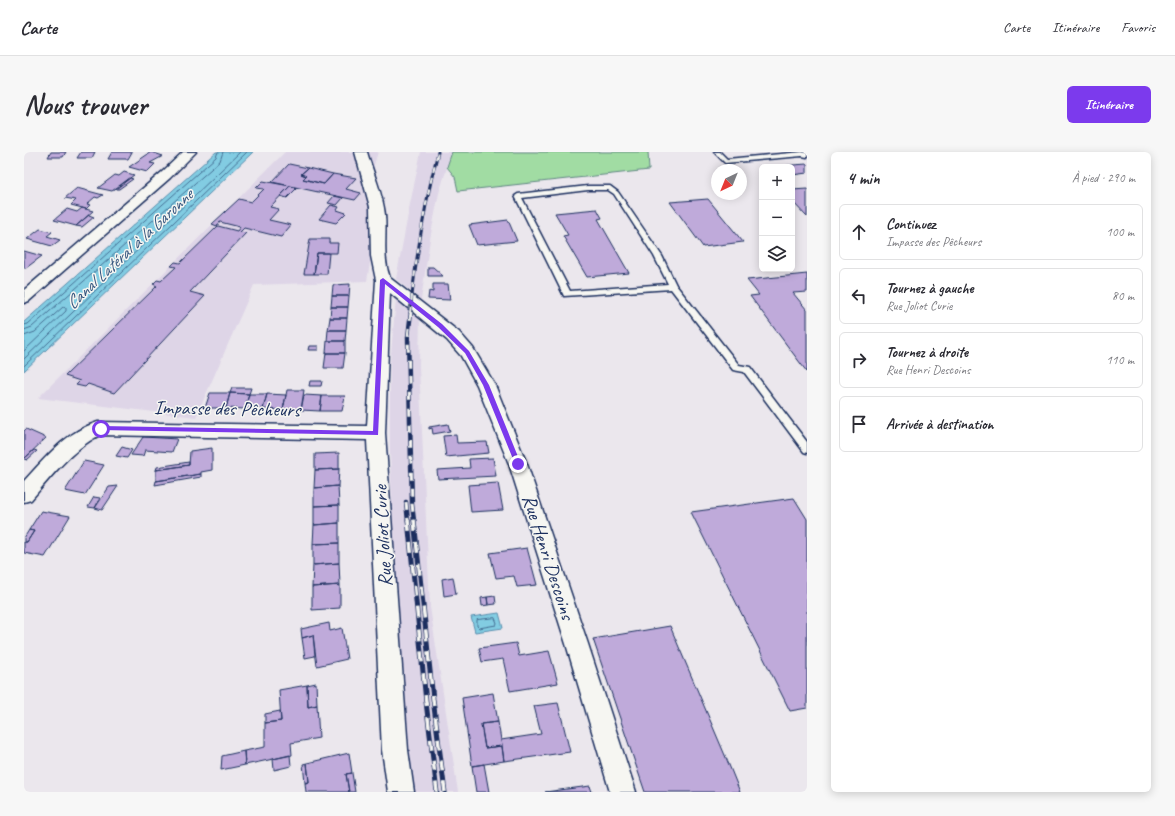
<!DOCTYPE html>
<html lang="fr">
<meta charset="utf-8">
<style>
body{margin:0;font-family:Caveat,sans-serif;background:#f7f7f7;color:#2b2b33}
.controls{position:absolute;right:12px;top:12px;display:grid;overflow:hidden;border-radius:6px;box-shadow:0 2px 10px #0003}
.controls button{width:36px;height:36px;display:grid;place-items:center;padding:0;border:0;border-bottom:1px solid #e1e1e2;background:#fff;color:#2b2b33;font:20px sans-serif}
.compass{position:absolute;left:687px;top:12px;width:36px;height:36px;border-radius:50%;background:#fff;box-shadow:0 2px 10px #0003;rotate:223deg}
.stop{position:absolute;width:12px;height:12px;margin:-9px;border:3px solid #7c3aed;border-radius:50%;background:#fff}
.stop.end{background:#7c3aed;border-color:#fff;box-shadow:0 1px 4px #0008}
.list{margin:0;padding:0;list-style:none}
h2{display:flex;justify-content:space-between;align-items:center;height:52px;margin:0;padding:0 16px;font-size:17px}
h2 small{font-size:13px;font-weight:400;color:#7c7c81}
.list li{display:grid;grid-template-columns:26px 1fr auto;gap:12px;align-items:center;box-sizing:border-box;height:56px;margin:0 8px 8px;padding:0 8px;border:1px solid #e1e1e2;border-radius:6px}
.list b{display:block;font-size:15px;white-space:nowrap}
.list p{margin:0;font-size:13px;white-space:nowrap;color:#7c7c81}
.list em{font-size:13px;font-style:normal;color:#7c7c81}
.icon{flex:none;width:22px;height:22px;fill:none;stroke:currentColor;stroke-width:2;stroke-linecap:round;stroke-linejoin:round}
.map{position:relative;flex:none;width:783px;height:640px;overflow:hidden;border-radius:6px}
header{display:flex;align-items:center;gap:24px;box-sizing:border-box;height:56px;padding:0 20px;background:#fff;border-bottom:1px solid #e1e1e2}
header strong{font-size:19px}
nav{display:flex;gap:22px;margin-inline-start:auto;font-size:14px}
.intro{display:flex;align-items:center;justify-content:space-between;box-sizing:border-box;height:96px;padding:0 24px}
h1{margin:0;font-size:28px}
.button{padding:10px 18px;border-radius:6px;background:#7c3aed;color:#fff;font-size:14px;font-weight:700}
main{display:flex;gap:24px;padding:0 24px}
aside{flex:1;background:#fff;border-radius:6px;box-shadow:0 2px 10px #0003}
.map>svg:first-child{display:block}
.built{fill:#ded5e7}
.green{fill:#a1dca3;stroke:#5e8680}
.water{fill:#82cce2;stroke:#598dad}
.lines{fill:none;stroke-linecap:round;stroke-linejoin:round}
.shore{stroke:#446e93;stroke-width:1}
.building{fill:#bfaada;stroke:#1b2f5e}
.lane-casing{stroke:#1b2f5e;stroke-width:3}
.street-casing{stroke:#1b2f5e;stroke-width:3}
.lane{fill:#f6f6f2;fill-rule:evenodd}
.street{fill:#f6f6f2;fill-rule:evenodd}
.rail-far2-casing{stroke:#1b2f5e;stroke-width:3}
.rail-far1-casing{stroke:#1b2f5e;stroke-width:4.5}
.rail-casing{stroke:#1b2f5e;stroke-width:5}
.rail-far2{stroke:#f6f6f2;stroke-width:2;stroke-dasharray:6;stroke-linecap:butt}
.rail-far1{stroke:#f6f6f2;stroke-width:3;stroke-dasharray:8;stroke-linecap:butt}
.rail{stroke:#f6f6f2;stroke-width:3.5;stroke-dasharray:11;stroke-linecap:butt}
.route{fill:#7c3aed}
.labels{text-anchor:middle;stroke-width:3;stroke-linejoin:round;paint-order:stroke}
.far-water-label{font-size:18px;font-style:italic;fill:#35567f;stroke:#f6f6f2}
.street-label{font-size:20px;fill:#1b2f5e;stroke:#f6f6f2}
</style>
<header>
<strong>Carte</strong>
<nav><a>Carte</a><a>Itinéraire</a><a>Favoris</a></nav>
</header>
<div class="intro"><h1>Nous trouver</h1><a class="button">Itinéraire</a></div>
<main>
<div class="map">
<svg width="783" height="640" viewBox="0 0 783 640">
<rect width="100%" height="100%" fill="#ebe7ed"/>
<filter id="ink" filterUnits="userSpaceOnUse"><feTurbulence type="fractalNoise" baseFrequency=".025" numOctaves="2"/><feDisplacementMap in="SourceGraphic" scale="8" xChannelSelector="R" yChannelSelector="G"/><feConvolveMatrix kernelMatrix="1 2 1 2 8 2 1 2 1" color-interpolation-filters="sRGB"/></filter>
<g filter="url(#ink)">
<path class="built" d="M261,0h93l-4,13 2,62 -9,54 -113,4 -58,132 -158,-19z
M397,0h31l-13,41 -9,46 -9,61 -25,-21 14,-75z
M372,147l24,16 -1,51 11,241 28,185h-44l-3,-27 -16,-180 -5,-130v-92z"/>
<path class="green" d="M428,0h196l1,18 -191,21 -3,-14 -8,-10z"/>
<path class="water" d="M192,0h37l-229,219v-49z
M475,461l4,15 -28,4 -4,-15z"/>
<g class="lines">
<path class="shore" d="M0,173l4,-1 188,-167 2,-5
M0,178l8,-3 188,-166 3,-9
M0,184l11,-4 28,-25 3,1v3l-42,40
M0,207l216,-207
M0,214l223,-214
M471,466l2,5 -1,2 -17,3 -2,-2v-6z"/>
</g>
<path class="building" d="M27,0h15l-3,5h-15z
M57,0h14l-3,6h-15z
M88,0h20l-4,7h-20z
M127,0l12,4 -13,7 5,1 -8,8 -18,-5z
M265,12l19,4 -7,6 5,2 -3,3 21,5 9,-10 23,4 -10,11 15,4 -6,7 -83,-18z
M783,12v9l-15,2v-8l-13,-1z
M284,16l25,6 -9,10 -21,-5 3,-3 -5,-2z
M100,20l10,3 -22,16 -14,-3 17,-13 4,1z
M106,26l3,1 -14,10h-3z
M239,29l27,5 -20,21 9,2 -10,11 22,5 -10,12 -37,-9 -4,4 6,1 -56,59 15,4 -91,97 -26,-9 -3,3 -9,-2 4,-4 -15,-5 92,-90 -4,-2 4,-4 4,1 15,-14 -5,-1 4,-4 5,1 38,-37 19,5 3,-4 -20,-5 -3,4 -5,-2 27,-25 12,3 13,-13 -8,-1z
M266,34l7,2 -10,10 -7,-2z
M53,36l26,7 -5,3 -3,-1 -8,7 3,1 -4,4 -15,-4 5,-5 -11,-2z
M783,37v28l-15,-16v-11z
M310,44l9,2 -6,7 -9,-2z
M684,47l35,43 -40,5 -33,-45z
M307,53l8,2 -2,3 9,3 -10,10 -17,-4z
M58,56l11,3 -17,15 -22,-6 13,-11 10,3z
M573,57l5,9 -4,1 31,54 -42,4 -24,-41 5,-1 -13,-22z
M65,63l5,2 -12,10 -6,-1z
M484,68l9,21 -40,4 -8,-20z
M16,77l12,3 -5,4 13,4 -8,6 -25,-7z
M286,87h19v4h9l-1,10h-20l-3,21h-10z
M0,99l18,5 -16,12h-2z
M293,101h12l-2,21h-13z
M404,115h5l10,9h-15z
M783,122v18l-14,1 14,17v62l-57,-76 9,-1 -12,-15z
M326,132l-1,12h-17l1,-11z
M409,132h15l2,16 -22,-1 1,-8 4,1z
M308,144h17l-1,11h-17z
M307,155h17l-1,11h-17z
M306,166h17l-1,12h-18z
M304,178h18l-1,11h-18z
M303,189h18v12h-19z
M285,194h9v4h-10z
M302,201h19l-2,15h-19z
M286,229h12l-1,5h-12z
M208,236h19l-2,6 -19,-1z
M263,238h17l-3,20h-18z
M186,241h20l-4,15h-21z
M206,241l19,1 -4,15 -19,-1z
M225,242h18l-4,15h-18z
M243,242l19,1 -3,15 -20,-1z
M280,243l18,1 -2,15 -19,-1z
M298,244h23l-3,15h-22z
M424,272l2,7 -17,3 -1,-6 -3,1v-2z
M2,277l20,9 -22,21v-28z
M432,283l1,8 30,-1 2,11 -43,4 -3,-21z
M119,285l18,1 16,1 -5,13 -27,-2 -2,6 -12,-1z
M98,295l10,3 -5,8 -11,-2z
M188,296v22l-11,2v2l-45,7v-11l33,-5 1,-14z
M10,298l3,1 -10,9 -3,-1z
M315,301v16l-24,1v-16z
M469,306l3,18 -58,3 -1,-9 33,-2 -1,-9z
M60,309l20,4 -19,30 -20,-4z
M165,310v3l-33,5 1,-3z
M315,317l-1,17 -24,2 1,-18z
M177,322v3l-46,8 1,-4z
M474,331l5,27 -32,2 -3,-27z
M94,334l-16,24 -7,-2 14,-21z
M314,334l1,19 -25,1v-18z
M70,345l6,1 -5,10 -7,-1z
M770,346l13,21v189l-17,3 -99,-199z
M315,353v18l-25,2v-19z
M17,359l29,5 -25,41 -21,-4v-11h3l7,-11 -5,-1z
M315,371v20l-26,1 1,-19z
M5,378l5,1 -7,11h-3v-4z
M315,391v20l-26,2v-21z
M503,396l10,37 -20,2 -3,-11 -18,2 -6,-25z
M315,411l1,22 -28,2 1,-22z
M429,425l3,17 -12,2 -2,-17z
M316,433v23l-28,2v-23z
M471,444l1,8 -8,1 -1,-8z
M463,445l1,8 -6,1 -1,-8z
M305,471l1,8 12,-3 5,31 -30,7 -4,-31 -11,3 -1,-9z
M646,474l57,134 13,32h-95l-52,-153z
M289,483l2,21 -10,2 -3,-20z
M492,491l3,13 30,-5 9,32 -48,8 -7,-32 -21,3 -3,-14z
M292,531l1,22 -9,2 -1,-22z
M283,533l1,22 9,-2 2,33 -28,5 1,12 -47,10 -1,-14 21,-4v-24l16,-2 -2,-31z
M469,541l5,29 -17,2 4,24 17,-2 2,15 -32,5 -10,-68z
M534,551l12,49 -66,9 -3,-21 40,-6 -7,-28z
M256,559l1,10 -16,2v-9z
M474,570l4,24 -17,2 -4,-24z
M220,599l1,14 -24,5 1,-14z
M325,601l3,20 -6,1 3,18h-43l-1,-9 4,-1 -2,-19z
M266,603l1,11 -17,4 -1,-11z
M283,611l2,19 -4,1 -2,-19z
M460,612l5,28h-13l-4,-26z
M328,621l3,19h-6l-3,-18z
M566,634l2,6h-47z"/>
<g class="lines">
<defs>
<path id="lane" d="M690,0h6l7,7 75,-7 5,1v4l-5,-1 -77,7z
M564,34h22l8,6 44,64 14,29 63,80 11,2 57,75v11l-3,-1 -60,-80 -11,-2 -62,-81 -107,7 -49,-100 3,-2zM564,38h20l6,4 40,62 14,28 -98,7 -48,-93z"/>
<path id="street" d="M159,0h13l-26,26 -141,123 -5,2v-13l138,-118z
M331,0h12c6,21 16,42 18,63 2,21 -3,42 5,63l69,54 14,16 22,37 32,79 61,180 48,148h-26l-44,-148 -57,-180 -32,-79 -16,-29 -14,-16 -57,-47 -5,140 23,317 6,42h-26l-6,-42 -15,-310 -267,-5c-29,15 -48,41 -69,65l-7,2v-21c22,-24 43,-50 74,-59l269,4 9,-146 -5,-24 -1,-49z"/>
</defs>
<use href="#lane" class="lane-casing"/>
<use href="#street" class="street-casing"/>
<use href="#lane" class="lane"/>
<use href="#street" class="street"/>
<defs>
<path id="rail-far2" d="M386,161c6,-55 14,-108 28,-161"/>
<path id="rail-far1" d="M387,160l-3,25 4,167 2,17
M382,350l2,19"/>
<path id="rail" d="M384,368l18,182 11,90
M390,368l19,179 12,93"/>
</defs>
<use href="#rail-far2" class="rail-far2-casing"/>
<use href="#rail-far1" class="rail-far1-casing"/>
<use href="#rail" class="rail-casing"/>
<use href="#rail-far2" class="rail-far2"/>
<use href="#rail-far1" class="rail-far1"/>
<use href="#rail" class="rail"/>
</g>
</g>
<path class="route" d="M359,126l59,46 27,27 20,34 32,79 -1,2h-4l-1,-2 -32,-79 -18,-32 -27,-26 -53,-43 -7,151 -279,-5v-3l2,-1 272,5 7,-151z"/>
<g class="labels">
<g class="far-water-label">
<text transform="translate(105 97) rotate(-43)" y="6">Canal Latéral à la Garonne</text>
</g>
<g class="street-label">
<text transform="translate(203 256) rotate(1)" y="7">Impasse des Pêcheurs</text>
<text transform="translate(358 384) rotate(-93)" y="7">Rue Joliot Curie</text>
<text transform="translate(525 405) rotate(72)" y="7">Rue Henri Descoins</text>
</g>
</g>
</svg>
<div class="controls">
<button>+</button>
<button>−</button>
<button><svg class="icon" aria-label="layers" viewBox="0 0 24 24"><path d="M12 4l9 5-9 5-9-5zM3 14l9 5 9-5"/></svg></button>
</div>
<svg class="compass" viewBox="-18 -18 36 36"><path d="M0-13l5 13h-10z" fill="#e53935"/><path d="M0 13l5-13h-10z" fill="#7c7c81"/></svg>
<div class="stop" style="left:77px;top:277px"></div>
<div class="stop end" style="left:494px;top:312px"></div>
</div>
<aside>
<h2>4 min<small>À pied · 290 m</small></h2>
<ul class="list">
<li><svg class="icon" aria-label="ahead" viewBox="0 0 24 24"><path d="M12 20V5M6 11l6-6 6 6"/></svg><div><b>Continuez</b><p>Impasse des Pêcheurs</p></div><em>100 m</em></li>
<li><svg class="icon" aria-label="left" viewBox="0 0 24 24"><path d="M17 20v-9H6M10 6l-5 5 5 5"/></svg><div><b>Tournez à gauche</b><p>Rue Joliot Curie</p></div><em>80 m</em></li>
<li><svg class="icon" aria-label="right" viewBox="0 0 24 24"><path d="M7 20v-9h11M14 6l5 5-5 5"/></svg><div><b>Tournez à droite</b><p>Rue Henri Descoins</p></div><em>110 m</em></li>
<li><svg class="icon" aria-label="arrive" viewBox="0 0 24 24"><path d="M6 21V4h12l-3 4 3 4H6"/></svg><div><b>Arrivée à destination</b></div></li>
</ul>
</aside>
</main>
